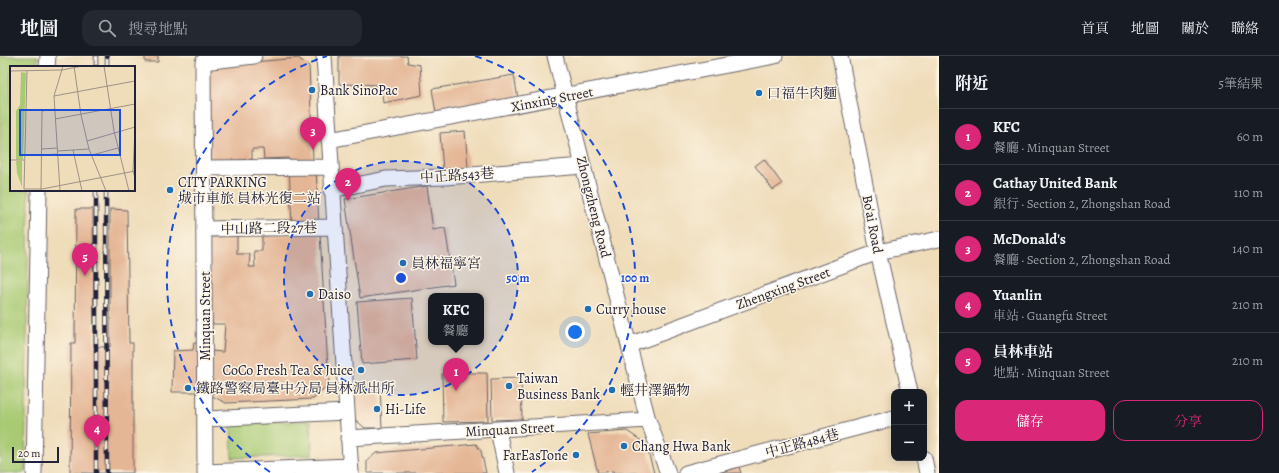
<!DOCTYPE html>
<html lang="zh-TW">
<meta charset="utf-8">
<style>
body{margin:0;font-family:Alegreya,"Noto Serif TC",serif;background:#242831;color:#f1f3f6}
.controls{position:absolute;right:12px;bottom:12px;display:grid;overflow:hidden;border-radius:8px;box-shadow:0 2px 10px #0003}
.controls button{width:36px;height:36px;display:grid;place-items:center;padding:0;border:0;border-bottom:1px solid #363941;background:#171b24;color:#f1f3f6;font:20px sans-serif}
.scale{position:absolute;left:12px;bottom:10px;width:47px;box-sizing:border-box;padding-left:4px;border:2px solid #22223b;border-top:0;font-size:11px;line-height:14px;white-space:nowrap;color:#22223b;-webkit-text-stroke:3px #fcf5e5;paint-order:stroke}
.you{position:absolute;left:575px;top:276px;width:14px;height:14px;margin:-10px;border:3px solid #fff;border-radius:50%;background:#1a73e8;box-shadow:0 0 0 6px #1a73e833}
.badge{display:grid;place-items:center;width:26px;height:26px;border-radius:50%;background:#db2777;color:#fff;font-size:13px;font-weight:700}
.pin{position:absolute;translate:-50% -33px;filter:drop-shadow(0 1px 2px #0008)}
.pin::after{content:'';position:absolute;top:21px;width:14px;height:12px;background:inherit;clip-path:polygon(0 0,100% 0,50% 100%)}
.popup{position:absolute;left:428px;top:237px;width:56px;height:52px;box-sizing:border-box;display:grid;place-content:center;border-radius:8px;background:#171b24;filter:drop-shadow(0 1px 3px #0005);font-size:13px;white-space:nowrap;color:#9ea1a6}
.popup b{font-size:15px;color:#f1f3f6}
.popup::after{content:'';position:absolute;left:50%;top:100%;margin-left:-8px;border:8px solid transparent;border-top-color:#171b24}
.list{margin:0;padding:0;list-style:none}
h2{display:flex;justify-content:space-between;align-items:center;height:52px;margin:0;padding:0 16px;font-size:17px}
h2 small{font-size:13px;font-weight:400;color:#9ea1a6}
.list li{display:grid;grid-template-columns:26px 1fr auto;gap:12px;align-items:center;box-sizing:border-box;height:56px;padding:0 16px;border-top:1px solid #363941}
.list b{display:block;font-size:15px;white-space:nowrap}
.list p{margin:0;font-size:13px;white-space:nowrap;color:#9ea1a6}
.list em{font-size:13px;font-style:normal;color:#9ea1a6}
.actions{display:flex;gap:8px;padding:12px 16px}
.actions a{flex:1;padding:9px 0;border:1px solid #db2777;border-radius:12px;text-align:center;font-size:14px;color:#db2777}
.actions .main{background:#db2777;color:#fff}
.icon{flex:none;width:22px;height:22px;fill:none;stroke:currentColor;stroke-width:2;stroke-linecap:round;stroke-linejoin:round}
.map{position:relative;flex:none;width:939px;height:417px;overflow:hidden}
header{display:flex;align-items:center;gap:24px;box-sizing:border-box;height:56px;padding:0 20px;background:#171b24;border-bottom:1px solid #363941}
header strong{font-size:19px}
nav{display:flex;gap:22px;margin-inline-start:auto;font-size:14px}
.search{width:280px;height:36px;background:#242831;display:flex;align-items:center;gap:10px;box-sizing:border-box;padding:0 14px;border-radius:12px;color:#9ea1a6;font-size:15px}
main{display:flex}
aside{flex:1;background:#171b24}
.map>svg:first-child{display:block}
.green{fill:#a8ca73;stroke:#657657}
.building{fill:#e4b695}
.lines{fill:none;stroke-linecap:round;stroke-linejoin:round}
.minor-casing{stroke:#6a6367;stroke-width:17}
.minor{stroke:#fff;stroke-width:15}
.rail-casing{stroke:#22223b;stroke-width:4.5}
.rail{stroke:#fcf5e5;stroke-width:3;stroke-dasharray:9;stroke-linecap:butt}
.ring{fill:none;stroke:#1d4ed8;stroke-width:2;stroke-dasharray:7 5}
.poi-dot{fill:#1f6fb2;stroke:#fcf5e5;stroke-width:1.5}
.labels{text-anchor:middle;stroke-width:3;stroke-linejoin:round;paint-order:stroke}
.poi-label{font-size:14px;fill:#22223b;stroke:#fcf5e5;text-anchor:start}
.street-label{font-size:14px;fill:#22223b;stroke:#fcf5e5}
.inset-road{fill:none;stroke:#9d9287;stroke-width:1}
.view{fill:#1d4ed8;fill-opacity:0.15;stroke:#1d4ed8;stroke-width:2}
.inset-edge{fill:none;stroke:#22223b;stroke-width:2}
.centre{fill:#1d4ed8;stroke:#fcf5e5;stroke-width:2}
.ring-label{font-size:12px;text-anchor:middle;font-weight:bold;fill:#1d4ed8;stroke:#fcf5e5;stroke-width:3;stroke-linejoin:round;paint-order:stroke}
</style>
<header>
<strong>地圖</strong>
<div class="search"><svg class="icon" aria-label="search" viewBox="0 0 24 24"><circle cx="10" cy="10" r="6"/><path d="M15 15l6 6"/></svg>搜尋地點</div>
<nav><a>首頁</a><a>地圖</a><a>關於</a><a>聯絡</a></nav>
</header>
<main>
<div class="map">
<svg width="939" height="417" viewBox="0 0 939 417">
<rect width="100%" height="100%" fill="#fcf5e5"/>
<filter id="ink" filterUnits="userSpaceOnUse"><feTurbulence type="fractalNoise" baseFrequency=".025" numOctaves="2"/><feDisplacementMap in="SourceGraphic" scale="8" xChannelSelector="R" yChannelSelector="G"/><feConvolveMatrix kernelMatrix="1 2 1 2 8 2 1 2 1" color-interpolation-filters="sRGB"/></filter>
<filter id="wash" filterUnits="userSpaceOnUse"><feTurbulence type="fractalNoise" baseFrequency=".012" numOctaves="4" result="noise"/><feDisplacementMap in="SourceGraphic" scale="16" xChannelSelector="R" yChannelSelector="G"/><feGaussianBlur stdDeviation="0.9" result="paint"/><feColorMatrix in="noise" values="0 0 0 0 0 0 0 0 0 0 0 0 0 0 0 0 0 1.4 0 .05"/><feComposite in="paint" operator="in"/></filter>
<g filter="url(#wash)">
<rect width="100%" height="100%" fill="#efdcb9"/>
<path class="green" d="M0,0h38l-1,11h-26v123h18l-4,283h-25z
M311,365l1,34 -80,3 -1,-34z"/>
<g id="blocks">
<path class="building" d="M145,0h13v6h-13z
M339,0h68l1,7 12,2 2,30 -39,8 -2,-18 -42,-1z
M298,2l11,8 4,94h-25v-2l-24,1 -1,-10h-11v10l-43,3 -4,-90 15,-7z
M514,19l4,24 -82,14 -4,-24z
M465,75l3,37 -25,2 -3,-37z
M764,103l18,25 -9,6 -18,-24z
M289,113h27l3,56h-27z
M427,130l6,44 12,-2 9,56 -94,14 -15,-99z
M76,153h17l1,138h16v-138l17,1 2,133h4v130h-63l1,-130h4z
M299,178h21l9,151 -16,14 -87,4 -14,-7 -1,-45 12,1 2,-28h-13l-3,-87 28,-1v18h13l-1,13h6l-1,-16h8v-15z
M412,242l5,62 -55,4 -5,-62z
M194,287h4l1,49h-27l1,-41 20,-1z
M465,317h22l1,48 -45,1 -1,-48z
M521,322l1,41 -30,1 -1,-41z
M380,331l2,41h-17l-14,-12 -1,-28z
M627,375l19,13 8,29h-39l-2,-2 -15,2 -10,-39z
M476,388l5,7 5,22h-119v-12l9,-8z
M739,411l2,6h-20z"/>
</g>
</g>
<g filter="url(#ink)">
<use href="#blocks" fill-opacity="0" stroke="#6a6367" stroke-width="1"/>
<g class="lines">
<defs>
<path id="minor" d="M324,0l27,417
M555,0l93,364 20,53
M840,0l38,196 32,140
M47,11l1,-11
M329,84l446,-84
M204,112l126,-1
M331,134l55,-11 59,-2 138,-11
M204,173l130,-2
M629,289l249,-93 61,-13
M206,363l140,-7
M498,374l9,43
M348,382l300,-18
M924,402l3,15
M205,416l145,-6
M34,417l5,-283
M205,417l-2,-411 51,-6
M686,417l208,-55"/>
</defs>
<use href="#minor" class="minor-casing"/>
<use href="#minor" class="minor"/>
<defs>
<path id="rail" d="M96,0v11
M107,11v-11
M96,134v283
M106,134l1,283"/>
</defs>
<use href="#rail" class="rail-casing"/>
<use href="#rail" class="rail"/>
</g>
</g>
<circle cx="401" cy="222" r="117" fill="#1d4ed8" fill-opacity=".12"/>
<g class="ring">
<circle cx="401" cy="222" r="117"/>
<path d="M270 416A234 234 0 0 1 327 0M475 0A234 234 0 0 1 532 416"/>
</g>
<g class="poi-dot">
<circle cx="312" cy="34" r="4"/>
<circle cx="759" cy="37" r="4"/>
<circle cx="170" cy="134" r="4"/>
<circle cx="403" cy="207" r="4"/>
<circle cx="310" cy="238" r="4"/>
<circle cx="588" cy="253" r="4"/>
<circle cx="361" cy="314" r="4"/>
<circle cx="509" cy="330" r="4"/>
<circle cx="188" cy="332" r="4"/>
<circle cx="612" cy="334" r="4"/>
<circle cx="377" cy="353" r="4"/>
<circle cx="624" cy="390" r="4"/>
<circle cx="576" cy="399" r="4"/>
</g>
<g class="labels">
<g class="poi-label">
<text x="320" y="39">Bank SinoPac</text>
<text x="767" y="42">口福牛肉麵</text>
<text x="178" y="131">CITY PARKING<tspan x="178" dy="16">城市車旅 員林光復二站</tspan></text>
<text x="411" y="212">員林福寧宮</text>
<text x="318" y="243">Daiso</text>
<text x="596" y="258">Curry house</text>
<text x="353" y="319" text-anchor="end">CoCo Fresh Tea &amp; Juice</text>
<text x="517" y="327">Taiwan<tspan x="517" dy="16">Business Bank</tspan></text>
<text x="196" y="337">鐵路警察局臺中分局 員林派出所</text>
<text x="620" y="339">輕井澤鍋物</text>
<text x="385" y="358">Hi-Life</text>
<text x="632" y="395">Chang Hwa Bank</text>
<text x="568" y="404" text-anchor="end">FarEasTone</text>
</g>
<g class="street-label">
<text transform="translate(552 43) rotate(-11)" y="5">Xinxing Street</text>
<text transform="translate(457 119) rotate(-4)" y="5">中正路543巷</text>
<text transform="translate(594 151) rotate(76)" y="5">Zhongzheng Road</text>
<text transform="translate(873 168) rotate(79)" y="5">Bo'ai Road</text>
<text transform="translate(269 172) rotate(-1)" y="5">中山路二段27巷</text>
<text transform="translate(783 232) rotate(-20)" y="5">Zhengxing Street</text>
<text transform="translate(205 260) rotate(-90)" y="5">Minquan Street</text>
<text transform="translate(510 373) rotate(-3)" y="5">Minquan Street</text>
<text transform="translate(802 387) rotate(-15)" y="5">中正路484巷</text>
</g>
</g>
<g transform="translate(10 10)">
<rect width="125" height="125" fill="#efdcb9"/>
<path d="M11,6l5,1 -3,86 -7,1v-49l4,-6zM6,95h6v26l-5,-14z" fill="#a8ca73"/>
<path class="inset-road" d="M64,0l7,49 8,34 17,42M94,0l10,65 15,60M0,5l52,-1 20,-4M17,5l-3,118h18l93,-18M44,30l81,-15M45,53l80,-15M125,64l-2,41 2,7M77,75l48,-14M32,83l15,-1M63,84l9,41M47,85l32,-2M32,89l16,-1M82,89l26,-7M0,94h14M31,125l1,-80 13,-2M50,125l-6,-95 9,-30"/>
<path class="view" d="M10,44h100v45h-100z"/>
<rect width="125" height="125" class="inset-edge"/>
</g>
<circle cx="401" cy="222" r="6" class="centre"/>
<g class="ring-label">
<text x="518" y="226">50 m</text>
<text x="635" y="226">100 m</text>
</g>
</svg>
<div class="controls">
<button>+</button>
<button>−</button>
</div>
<div class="scale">20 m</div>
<div class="you"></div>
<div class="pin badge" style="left:456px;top:335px">1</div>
<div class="popup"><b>KFC</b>餐廳</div>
<div class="pin badge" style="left:348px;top:145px">2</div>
<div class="pin badge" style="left:313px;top:94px">3</div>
<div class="pin badge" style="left:97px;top:392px">4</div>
<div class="pin badge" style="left:85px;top:220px">5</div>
</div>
<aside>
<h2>附近<small>5筆結果</small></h2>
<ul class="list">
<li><span class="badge">1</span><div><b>KFC</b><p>餐廳 · Minquan Street</p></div><em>60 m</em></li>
<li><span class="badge">2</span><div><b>Cathay United Bank</b><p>銀行 · Section 2, Zhongshan Road</p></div><em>110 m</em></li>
<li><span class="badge">3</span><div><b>McDonald's</b><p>餐廳 · Section 2, Zhongshan Road</p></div><em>140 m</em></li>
<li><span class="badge">4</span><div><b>Yuanlin</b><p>車站 · Guangfu Street</p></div><em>210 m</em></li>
<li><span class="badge">5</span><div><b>員林車站</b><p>地點 · Minquan Street</p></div><em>210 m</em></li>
</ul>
<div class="actions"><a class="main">儲存</a><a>分享</a></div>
</aside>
</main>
